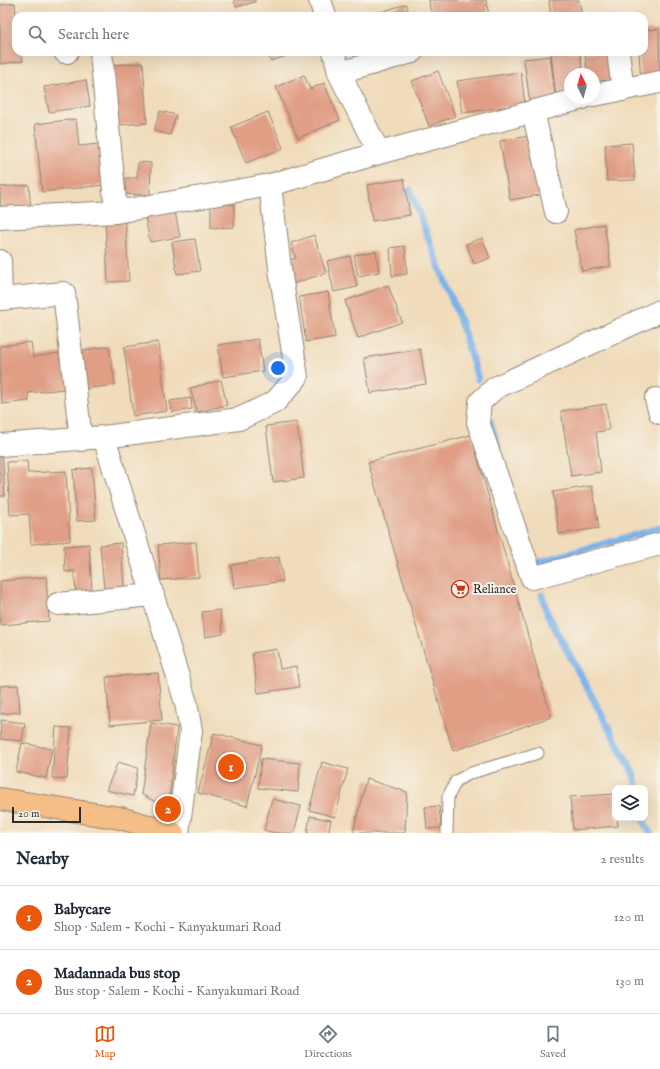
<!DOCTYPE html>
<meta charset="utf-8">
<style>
body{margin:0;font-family:"IM FELL English",serif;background:#f2f2f3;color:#1f2937}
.controls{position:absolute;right:12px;bottom:12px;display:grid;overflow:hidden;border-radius:8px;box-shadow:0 4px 16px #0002}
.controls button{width:36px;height:36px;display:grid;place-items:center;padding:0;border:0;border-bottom:1px solid #e0e1e3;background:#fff;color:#1f2937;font:20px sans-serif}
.compass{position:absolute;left:564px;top:68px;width:36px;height:36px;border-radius:50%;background:#fff;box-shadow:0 4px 16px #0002;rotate:354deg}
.scale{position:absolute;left:12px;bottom:10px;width:69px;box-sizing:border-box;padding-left:4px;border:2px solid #2b2b2b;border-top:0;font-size:11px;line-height:14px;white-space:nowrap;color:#2b2b2b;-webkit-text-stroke:3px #f7f3e8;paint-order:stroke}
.you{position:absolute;left:278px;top:368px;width:14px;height:14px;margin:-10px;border:3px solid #fff;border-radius:50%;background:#1a73e8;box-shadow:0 0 0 6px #1a73e833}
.badge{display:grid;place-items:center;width:26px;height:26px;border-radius:50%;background:#ea580c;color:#fff;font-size:13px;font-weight:700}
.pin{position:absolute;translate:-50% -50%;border:2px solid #fff;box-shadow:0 1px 4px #0006}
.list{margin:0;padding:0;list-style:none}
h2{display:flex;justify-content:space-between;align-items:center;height:52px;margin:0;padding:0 16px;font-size:17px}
h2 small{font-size:13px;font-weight:400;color:#747a83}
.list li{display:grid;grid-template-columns:26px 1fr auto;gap:12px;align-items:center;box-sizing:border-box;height:64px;padding:0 16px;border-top:1px solid #e0e1e3}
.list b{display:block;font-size:15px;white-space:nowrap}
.list p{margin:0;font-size:13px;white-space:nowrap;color:#747a83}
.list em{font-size:13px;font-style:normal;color:#747a83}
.icon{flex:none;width:22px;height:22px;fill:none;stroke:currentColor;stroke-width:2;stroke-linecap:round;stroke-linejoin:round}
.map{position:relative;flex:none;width:660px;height:833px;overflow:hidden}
.search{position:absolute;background:#fff;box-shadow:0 4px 16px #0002;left:12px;right:12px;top:12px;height:44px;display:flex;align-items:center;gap:10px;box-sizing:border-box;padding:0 14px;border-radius:12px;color:#747a83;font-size:15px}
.sheet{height:180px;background:#fff}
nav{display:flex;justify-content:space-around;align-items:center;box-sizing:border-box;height:56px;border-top:1px solid #e0e1e3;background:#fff;font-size:11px;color:#747a83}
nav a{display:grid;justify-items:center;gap:2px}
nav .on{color:#ea580c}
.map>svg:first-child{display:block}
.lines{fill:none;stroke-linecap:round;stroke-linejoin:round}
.stream{stroke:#7bb3eb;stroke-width:7}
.building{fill:#e09e85}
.service-casing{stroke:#8e8372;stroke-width:13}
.minor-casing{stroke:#8e8372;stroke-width:24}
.primary-casing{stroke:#8e8372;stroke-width:24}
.service{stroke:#fff;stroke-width:11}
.minor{stroke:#fff;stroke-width:22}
.primary{stroke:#f6be87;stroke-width:22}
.labels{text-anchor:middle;stroke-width:4;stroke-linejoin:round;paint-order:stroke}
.poi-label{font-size:12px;fill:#2b2b2b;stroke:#f7f3e8;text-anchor:start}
</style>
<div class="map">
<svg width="660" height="833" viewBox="0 0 660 833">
<rect width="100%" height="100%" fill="#f7f3e8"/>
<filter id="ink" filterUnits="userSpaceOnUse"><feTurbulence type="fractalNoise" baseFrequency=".025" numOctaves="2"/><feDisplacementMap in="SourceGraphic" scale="8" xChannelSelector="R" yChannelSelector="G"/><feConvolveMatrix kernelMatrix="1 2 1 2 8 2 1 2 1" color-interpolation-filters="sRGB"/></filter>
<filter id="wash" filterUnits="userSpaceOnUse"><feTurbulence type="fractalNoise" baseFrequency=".012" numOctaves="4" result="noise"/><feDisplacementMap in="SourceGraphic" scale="16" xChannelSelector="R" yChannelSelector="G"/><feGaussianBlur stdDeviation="0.9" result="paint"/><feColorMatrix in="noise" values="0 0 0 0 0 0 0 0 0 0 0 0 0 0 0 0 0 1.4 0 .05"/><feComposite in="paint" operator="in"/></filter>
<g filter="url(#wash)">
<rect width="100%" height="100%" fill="#f0dbba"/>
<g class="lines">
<path class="stream" d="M410,190l52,136 16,53
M489,418l9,29
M532,564l128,-36
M542,595l5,18 87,162 3,13
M643,818l2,7 5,8"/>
</g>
<g id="blocks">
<path class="building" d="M234,0h21v2l-19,5z
M429,0h57l3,16h-58z
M549,0h30l3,16h-31z
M15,3l1,13v36h5l2,9 -23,3v-59z
M406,4l4,12h-31l-1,-3z
M659,29l1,52 -19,1 -2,-30h5v-22z
M268,52h32l-30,9z
M551,52h29l3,22h-13v24l-14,2z
M585,52h28l1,28 -20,1v-7h-7z
M550,56l6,45 -26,3 -6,-45z
M143,63l4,60 -30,2 -4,-60z
M438,71l17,45 -26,10 -17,-45z
M521,72l4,32 -63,9 -5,-32z
M304,75l6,14 14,-6 16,37 -42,18 -22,-51z
M86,80l4,26 -41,6 -5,-25z
M160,111l16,4 -6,20 -16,-4z
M268,112l15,36 -37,15 -15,-36z
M76,119l3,27 20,-2 5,41 -62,7 -7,-68z
M535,135l10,59 -35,6 -10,-59z
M632,143l3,37 -28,1 -2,-36z
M138,162l13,1 -1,32 -31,-1 1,-16h17z
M404,179l6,36 -38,6 -5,-36z
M29,185l2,28 -30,3 -1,-29z
M234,204v23l-23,1v-23z
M175,212l5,25 -30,5 -5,-25z
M125,216l4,65 -21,1 -3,-64z
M604,224l7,42 -29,5 -8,-41z
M314,235l12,38 -34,11 -7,-22 11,-4 -5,-15z
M482,238l8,20 -16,6 -8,-20z
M195,239l5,32 -23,3 -5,-32z
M405,246l2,28 -15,2 -2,-28z
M376,251l3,21 -21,4 -4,-21z
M350,256l7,31 -23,5 -7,-31z
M388,285l14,37 -44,16 -13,-37z
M328,292l7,45 -29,5 -7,-45z
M258,339l5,32 -40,6 -5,-32z
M31,342l2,15 34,-5 5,36 -44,5 1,8 -27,3 -2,-17v-41z
M158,342l9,69 -34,5 -9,-69z
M109,346l6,39 -32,4 -5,-38z
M420,349l6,35 -56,9 -6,-35z
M221,380l6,25 -30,7 -7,-24z
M191,398l1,11 -20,3 -2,-11z
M606,404l3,26 -13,2 5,40 -30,4 -10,-65z
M297,422l7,56 -31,4 -7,-56z
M471,435l80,282 -98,34 -85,-289z
M0,449h2l3,47h-5z
M27,461l1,12 38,-2 4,70 -39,3 -2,-30 -19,1 -3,-53z
M92,468l4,52 -19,1 -4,-51z
M592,486l7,42 -40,6 -6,-42z
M196,542l3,35 -38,3 -3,-35z
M121,543l3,44 -20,2 -4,-44z
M89,544l3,47 -16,1 -2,-21 -9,1 -1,-26z
M279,557l4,24 -49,7 -3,-23z
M46,577l3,44 -49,4v-44z
M220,610l3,24 -18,3 -3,-25z
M277,649l3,20 16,-3 3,21 -41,6 -6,-40z
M158,673l4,47 -52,5 -4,-48z
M18,685l2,27 -20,2v-28z
M1,720l24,3 -3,18 -22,-2z
M151,723l26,4 -9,82 -27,-15z
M56,727l15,1 -4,51 -15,-1z
M214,733l48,12 -15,61 -49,-13z
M22,743l30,6 -6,29 -30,-6z
M261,759l39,4 -2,29 -40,-4z
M118,762l20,6 -5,28 -27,-6z
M322,762l26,7 -13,48 -26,-7z
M366,779l41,13 -2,41h-52z
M615,794v24h2l1,8 -45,4 -3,-33z
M272,799l29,7 -7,27h-19l-11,-3z
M439,806l2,22 -14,1 -2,-22z
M310,816l21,4 -3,13h-21z"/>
</g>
</g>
<g filter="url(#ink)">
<use href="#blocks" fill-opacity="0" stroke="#8e8372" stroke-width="1"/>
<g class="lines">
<defs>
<path id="service" d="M447,833l1,-36 8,-16 15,-8 67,-20"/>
<path id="minor" d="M320,0l5,16
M65,52h2
M101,52l15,160
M334,52l5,21 40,80
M618,52l5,38
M339,73l73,-21
M594,95l66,-13
M533,111l23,101
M0,218l116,-6 154,-27
M0,261l1,38 63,-6 17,147
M660,311l-165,77 -15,14 -2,20 54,156 128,-34
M656,399l4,14
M104,437l82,266 5,28 -13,102
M0,445l104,-8 135,-18 36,-17 22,-25 -16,-101 -11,-91 109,-32 204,-55
M58,604l95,-9"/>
<path id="primary" d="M0,799l120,19 53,15"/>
</defs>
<use href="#service" class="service-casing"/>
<use href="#minor" class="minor-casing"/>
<use href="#primary" class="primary-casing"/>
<use href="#service" class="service"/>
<use href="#minor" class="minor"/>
<use href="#primary" class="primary"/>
</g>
</g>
<defs>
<symbol id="supermarket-ring" viewBox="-11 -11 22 22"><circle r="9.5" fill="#f7f3e8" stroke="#c8321e" stroke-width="1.5"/><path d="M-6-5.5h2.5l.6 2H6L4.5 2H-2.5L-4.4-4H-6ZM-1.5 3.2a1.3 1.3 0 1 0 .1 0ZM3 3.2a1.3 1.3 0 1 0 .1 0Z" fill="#c8321e"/></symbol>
</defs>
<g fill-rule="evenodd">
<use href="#supermarket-ring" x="450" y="579" width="20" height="20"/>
</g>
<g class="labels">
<g class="poi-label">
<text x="473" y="593">Reliance</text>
</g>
</g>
</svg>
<div class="controls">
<button><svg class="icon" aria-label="layers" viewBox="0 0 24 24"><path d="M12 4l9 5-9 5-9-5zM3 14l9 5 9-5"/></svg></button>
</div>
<svg class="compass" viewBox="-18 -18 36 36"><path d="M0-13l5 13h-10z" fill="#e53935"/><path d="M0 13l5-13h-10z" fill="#747a83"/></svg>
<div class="scale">20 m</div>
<div class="you"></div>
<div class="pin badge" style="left:231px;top:767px">1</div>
<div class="pin badge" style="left:168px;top:809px">2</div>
<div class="search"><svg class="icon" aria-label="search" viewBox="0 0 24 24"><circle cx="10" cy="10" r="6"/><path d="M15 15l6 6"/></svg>Search here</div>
</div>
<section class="sheet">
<h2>Nearby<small>2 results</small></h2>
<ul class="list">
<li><span class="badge">1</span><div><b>Babycare</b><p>Shop · Salem - Kochi - Kanyakumari Road</p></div><em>120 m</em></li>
<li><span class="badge">2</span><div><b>Madannada bus stop</b><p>Bus stop · Salem - Kochi - Kanyakumari Road</p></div><em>130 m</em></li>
</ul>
</section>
<nav>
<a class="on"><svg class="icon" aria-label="map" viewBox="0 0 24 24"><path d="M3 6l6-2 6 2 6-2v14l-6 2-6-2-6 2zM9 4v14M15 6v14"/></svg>Map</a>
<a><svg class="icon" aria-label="directions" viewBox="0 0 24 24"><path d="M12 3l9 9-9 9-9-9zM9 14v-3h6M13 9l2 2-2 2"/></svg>Directions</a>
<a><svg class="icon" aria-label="saved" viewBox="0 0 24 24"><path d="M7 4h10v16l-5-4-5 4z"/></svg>Saved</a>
</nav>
